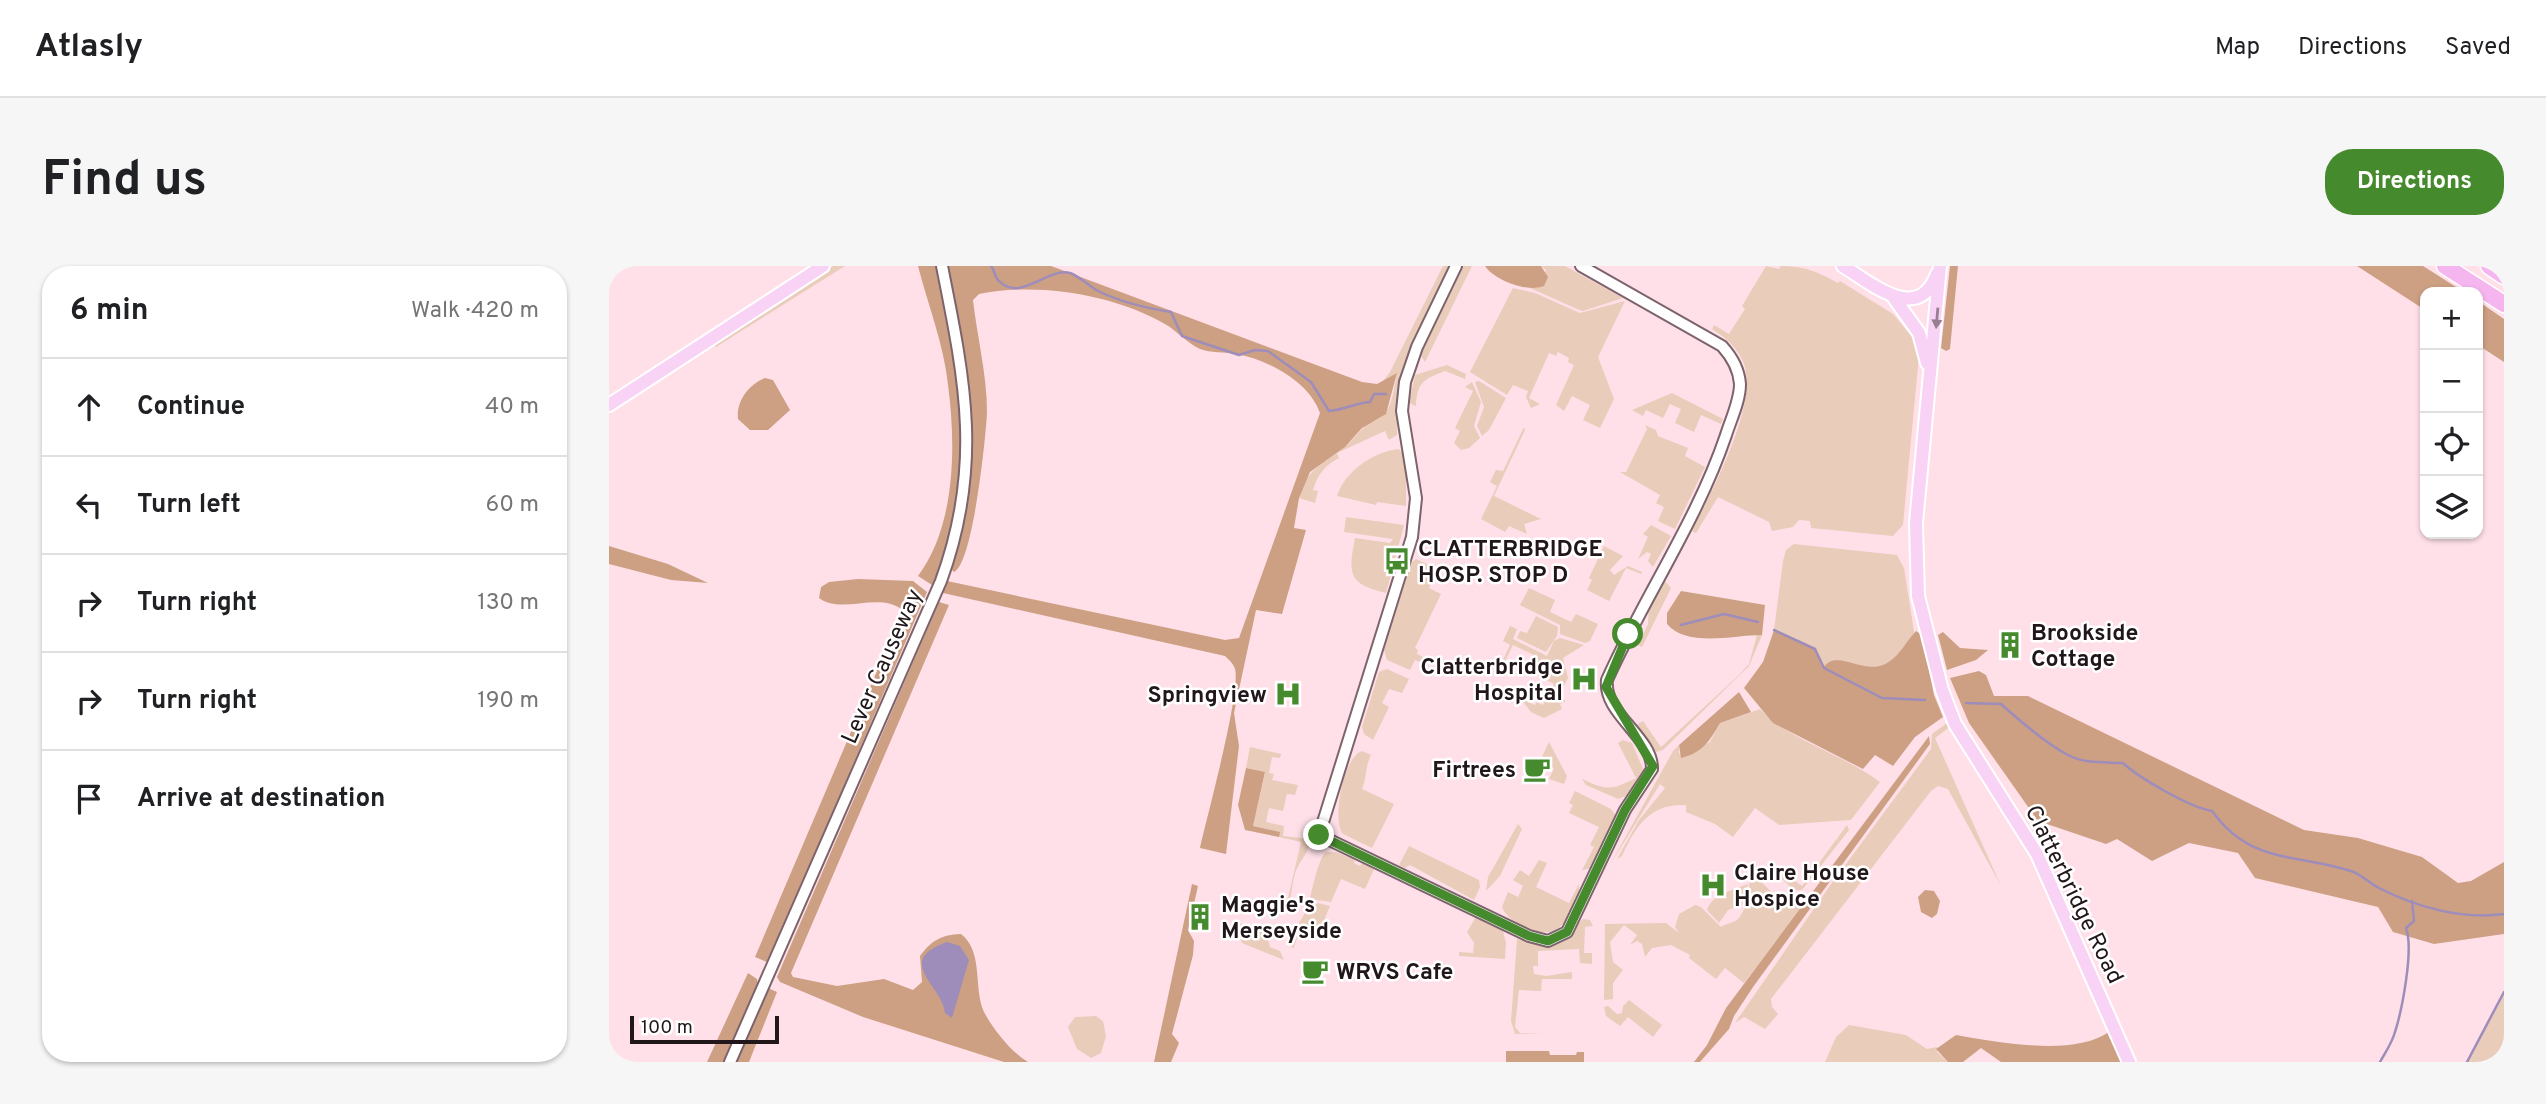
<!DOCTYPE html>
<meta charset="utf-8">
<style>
body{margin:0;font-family:Overpass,sans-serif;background:#f6f6f6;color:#202124}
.controls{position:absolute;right:21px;top:21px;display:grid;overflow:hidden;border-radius:14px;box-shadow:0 2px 5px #0004}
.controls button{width:63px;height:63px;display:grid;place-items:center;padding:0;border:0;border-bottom:2px solid #e0e0e0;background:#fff;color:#202124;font:35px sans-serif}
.scale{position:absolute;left:21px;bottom:18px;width:149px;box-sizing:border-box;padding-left:7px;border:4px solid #21171a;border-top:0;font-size:19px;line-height:24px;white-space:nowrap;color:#21171a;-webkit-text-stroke:5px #fff;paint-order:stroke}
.stop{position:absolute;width:21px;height:21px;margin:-16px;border:5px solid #468a2e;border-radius:50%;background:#fff}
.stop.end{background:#468a2e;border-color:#fff;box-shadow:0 2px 7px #0008}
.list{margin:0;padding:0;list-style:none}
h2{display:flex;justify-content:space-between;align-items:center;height:91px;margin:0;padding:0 28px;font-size:30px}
h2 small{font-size:23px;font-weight:400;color:#757577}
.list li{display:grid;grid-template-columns:46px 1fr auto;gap:21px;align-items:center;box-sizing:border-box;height:98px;padding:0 28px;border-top:2px solid #e0e0e0}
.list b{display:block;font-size:26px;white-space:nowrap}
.list em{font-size:23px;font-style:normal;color:#757577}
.icon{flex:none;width:38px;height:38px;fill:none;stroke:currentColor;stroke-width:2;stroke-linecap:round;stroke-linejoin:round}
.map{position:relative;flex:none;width:1895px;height:796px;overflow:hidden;border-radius:28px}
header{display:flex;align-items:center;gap:42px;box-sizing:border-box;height:98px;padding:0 35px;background:#fff;border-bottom:2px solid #e0e0e0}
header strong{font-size:33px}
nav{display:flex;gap:38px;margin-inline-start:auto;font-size:24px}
.intro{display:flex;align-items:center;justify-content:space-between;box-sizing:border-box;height:168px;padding:0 42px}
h1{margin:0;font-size:49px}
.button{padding:18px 32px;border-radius:28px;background:#468a2e;color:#fff;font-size:24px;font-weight:700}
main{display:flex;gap:42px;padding:0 42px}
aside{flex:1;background:#fff;border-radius:28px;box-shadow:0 2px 5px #0004}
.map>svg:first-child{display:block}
.green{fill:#e9ccba}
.forest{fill:#cda084}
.water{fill:#9e8dba}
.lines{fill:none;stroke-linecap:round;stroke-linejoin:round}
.stream{stroke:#9e8dba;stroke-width:2.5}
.minor-casing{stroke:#7d636b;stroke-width:14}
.major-casing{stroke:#fff;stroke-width:16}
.highway-casing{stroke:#fff;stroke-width:19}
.minor{stroke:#fff;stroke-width:10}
.major{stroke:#f9d3f5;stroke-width:12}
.highway{stroke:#f5b6ef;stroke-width:16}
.oneway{fill:#987e92}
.route{stroke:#468a2e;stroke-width:9}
.labels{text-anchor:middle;stroke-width:5;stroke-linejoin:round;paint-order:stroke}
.poi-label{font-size:23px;font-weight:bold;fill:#21171a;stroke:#fff;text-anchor:start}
.street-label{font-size:23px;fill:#21171a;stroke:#fff}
</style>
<header>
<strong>Atlasly</strong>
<nav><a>Map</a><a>Directions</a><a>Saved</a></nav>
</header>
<div class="intro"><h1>Find us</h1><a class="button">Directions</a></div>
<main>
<aside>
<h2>6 min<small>Walk · 420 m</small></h2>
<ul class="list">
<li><svg class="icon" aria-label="ahead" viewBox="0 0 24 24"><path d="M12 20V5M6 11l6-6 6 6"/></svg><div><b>Continue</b></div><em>40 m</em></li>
<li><svg class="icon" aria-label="left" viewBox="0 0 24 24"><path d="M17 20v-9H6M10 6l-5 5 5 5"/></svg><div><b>Turn left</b></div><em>60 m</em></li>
<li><svg class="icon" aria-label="right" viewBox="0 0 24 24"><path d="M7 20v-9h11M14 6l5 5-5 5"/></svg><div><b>Turn right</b></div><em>130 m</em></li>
<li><svg class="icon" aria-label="right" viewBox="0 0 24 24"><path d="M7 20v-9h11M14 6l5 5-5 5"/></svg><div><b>Turn right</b></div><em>190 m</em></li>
<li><svg class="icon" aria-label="arrive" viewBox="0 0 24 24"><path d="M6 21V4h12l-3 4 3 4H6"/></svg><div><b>Arrive at destination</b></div></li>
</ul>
</aside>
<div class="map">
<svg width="1895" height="796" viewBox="0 0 1895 796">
<rect width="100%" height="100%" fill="#ffe0e9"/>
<path class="green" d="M224,0h12l-129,81 -2,-2z
M834,0h7l-46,97 -6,32 -1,40 -8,5 -4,-9 -48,22 2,5c-14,7 -21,16 -26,32l5,1 -3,12 -16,-5c9,-31 21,-31 43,-49 11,-8 18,-20 29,-28 21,-2 22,-30 26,-47l-14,7 7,-9z
M854,0h9l-47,96 -5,-8 4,-12z
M932,0h24l58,32 -40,13 -6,-2 -47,-21h8l8,-18z
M1157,0l13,3 2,-3c24,0 37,6 57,17l2,-2 53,33 19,23 7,19 -16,169 -10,11 -82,-8 -1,-7 -11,-1 -6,7 -21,4 -3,-9 -51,-25 -22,36 -4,-2c19,-39 66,-124 52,-167 -6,-16 -19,-27 -32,-35l2,-4 15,9 16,-25 -3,-3z
M904,22l22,5 45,20 45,-12 -27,56 16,42 -14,29 -17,-8 7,-15 -18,-9 -8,15 -8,-6 18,-40 -6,-3 1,-4 -11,-6 -2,4 -7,-3 -20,45 11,6 -9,4 -5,-11 2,-6 -15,-6 -6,10 -37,-23z
M838,99l19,9 -1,5 -20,-8c-21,8 -28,11 -29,35l-7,-3 6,-28z
M870,115l27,17 -17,32 -7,6 -5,-10 7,-19 -9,-25z
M863,116l9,20 -7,24 6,12 -11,10 -8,2 -7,-7 6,-12 -5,-3 18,-37 -8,-4z
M1063,127l51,26 -2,5 -20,-9 -7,17 -19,-9 6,-14 -11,-5 -7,14 -17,-8 -3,6 -11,-6z
M1036,159l11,5 2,6 30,12 -3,8 20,11 -30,62 -17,-8 6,-14 -8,-4 4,-8 -40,-23h6l21,-43z
M915,161l1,3 -31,66 47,23 -17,5 3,10 -18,-8 -4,6 -24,-13 16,-33 -7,-4 6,-12 7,1z
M790,183l7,9v48l-29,-4 -1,3 -39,-9c8,-25 36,-44 62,-47z
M737,251l58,8 -18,68c-38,-9 -38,-19 -31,-55l35,5 3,-4 -49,-7z
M1042,259l20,11 -18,31 -5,-6 3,-7 -4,-2 -9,7 10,-22 -5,-3z
M1185,278l103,11 7,13 15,95 15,32 -110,-27 -10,-19 -40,-19 9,-69 3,-11z
M995,280l19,10 -13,14 4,5 14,-9 14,6 -1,2 -15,-6 -17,33 -22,-11 5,-10 -3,-2z
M807,293l20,9 -7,20 12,6 -26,54 3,2 -1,4 6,3 -3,5 -5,-2 -5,10 -23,-10 -3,-10 27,-87z
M1054,313l8,9 -29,59 -4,-2 10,-21 1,-19z
M920,322l26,12 -5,12 21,10 5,-8 22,10 -8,17 -5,2 -25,-9v-9l-40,-20z
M927,350l22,11 -1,9 -11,16 -29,-14 3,-7 7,2z
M901,360l7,3 -4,10 34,17 7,-15 6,-3 24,7 -21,13 5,20 -9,18 7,5 -6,3 2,5 -18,9 -13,-6 -10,-13 14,6 2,-3 6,3 11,-21 -27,-14 7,-15 -21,-10 -10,20 -2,-1 9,-19 -7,-4z
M1148,369h5l-13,31 -86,84 -7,2 -20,-27 7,-4 18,26 78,-72 10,-11z
M778,403l22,10 -7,14 -13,-4 -7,14 7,4 -16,33 -9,-6 -2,-7 17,-55z
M1151,443c32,33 83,45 120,73l-29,38 -72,5 -24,-17 -22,29 -18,-13 -29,-12v-7c-36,-2 -51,22 -64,51l-5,3 22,-39 26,-32 -5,-4 -50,81 63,-114 6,-6v9l31,-12 10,-19z
M1338,457l3,4 -15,11 66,148 -53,-97 -10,-3 -7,5 -160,208 1,8 6,7 -13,15 -21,-12 -9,6 94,-136 102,-138 1,-15z
M1014,474l9,3 11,26 -17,27 -8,3 -32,-14 -4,-6c25,12 30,11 54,-1l-18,-35z
M940,476l18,34 -3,8 -15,-5 5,-11 -14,-7z
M641,481l31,7 -1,4 -8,-1 -3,16 5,1 -2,6 26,5 -3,10 -8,-1 -4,17 -14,-3 -3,14 18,4 -1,10 28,3c-4,19 -12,21 -16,35 -6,18 0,39 -25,43v-5l18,-14 13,-56 -22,-5v-5l-26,-6 12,-53 -19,-5z
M753,485l9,4c-6,12 -4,22 -9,34l32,15 -22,44 -29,-14c-12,-14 1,-78 19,-83z
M966,525l36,18 5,7 -24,52 -10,2 12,-23 -4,-2 9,-18 -30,-14 4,-8 -4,-2z
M909,558l4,5 -22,47 -14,15 2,-14z
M1238,559l2,5 -47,60h-8l-26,-24 2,-3 32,23z
M800,580l70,34 1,7 -6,13 -64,-35 -5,3 -6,-3z
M717,586h10l19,8 -1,3 6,3 2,-3 12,6 -9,20 -24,-10 -10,23 -14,-2 -10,8c5,-14 10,-48 19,-56z
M930,594l8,3 -11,24 33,16 10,-19c1,11 -2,17 -7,27 -12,23 -27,27 -50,14 -9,-5 -16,-8 -20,-18l6,-15 10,5 5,-11 -10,-6 7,-10 9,6z
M1143,607l33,32 9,-2 7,7 -57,73 -19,-15 -9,11 -27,-21 1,-3 -19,-10 -19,3 -7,9 -3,-13 -5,-3 -7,4 7,-10 -13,-10 -14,17 3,20 10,8 -10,13v16l-9,1 1,-76 61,-1 13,10 -4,-6 4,-13 16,-9 6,2 20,20c4,-3 11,-4 16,-7 9,-8 15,-34 11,-45z
M1139,618l-6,21 -14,5 -9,13 -12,-13c5,-16 26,-20 41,-26z
M709,637l12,3 -13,31 -17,-7 -7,19 -4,-10 16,-26z
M868,649l26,16 3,12 -1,16 -46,-3v-4l14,1 1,-10 -7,-11z
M974,653l7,1 3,6 -8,1 -1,26h8v11l-12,-1 -1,-14 -41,2v15h-5l1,8 12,2 26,-4v7h-30l-1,12 -22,-1 -4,37 5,6h24l-29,1 -4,-13 6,-82c40,10 37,7 66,-20z
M627,657l30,4 7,11 -5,1 2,8 10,4 4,9 -42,-17z
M1895,729v67h-37z
M1020,734l33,25 -9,12 -25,-20 -8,9 -14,-10 -2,-9 4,-1 9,8 5,-1 1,-7z
M487,750l7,5 3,15 -5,17 -10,5 -14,-9 -9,-22 7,-10z
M1240,759l57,10 21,14 10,-2v5l11,10h-123l11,-25z"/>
<path class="forest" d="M309,0h20c8,40 17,80 23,121 9,58 -3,146 -29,198l-14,-9c38,-51 38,-131 30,-191 -4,-40 -20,-80 -30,-119z
M337,0h105l311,116 15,2 20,-11 -11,41 -24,14 -17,19 -35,25 -11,26 -5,30 12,2 -24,84 -26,-4 -22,103 5,33 -13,108 -26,-6c7,-32 41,-155 35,-179 -2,-6 -6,-9 -10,-13l-282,-63 4,-12 278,59 14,-2 81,-225c-11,-32 -52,-53 -83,-59 -12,-2 -27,-1 -37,-5 -13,-6 -23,-18 -35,-25 -51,-30 -129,-42 -186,-30l-6,6c4,36 14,75 14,112 -1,24 -14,152 -33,160l-3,-3c3,-18 10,-34 14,-52 16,-84 -1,-169 -19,-251z
M876,0h56l7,11 -4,9c-16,7 -50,-6 -59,-20z
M1341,0h8l-8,83 -4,2 -5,-3z
M1748,0h66l41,26h-39v18z
M1869,35l26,18v43l-26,-17z
M156,112l8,2 17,30 -22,20h-18l-12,-11c-2,-18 11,-35 27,-41z
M0,280l59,18 40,19 -37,-3 -62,-16z
M249,313l55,2 14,11 -157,366 -3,4 -12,-5 148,-347c-25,-19 -61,5 -84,-12l2,-11 8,-5z
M1072,325l84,14 -3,30c-29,0 -74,13 -95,-11v-11z
M330,336l10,3 -158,368 2,4 44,9 47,-7 29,11 9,-8 -2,-26c12,-16 21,-21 41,-22 23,18 12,54 23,78 9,17 27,40 44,50h-24l-141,-45 -83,-35 -3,-5z
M1165,364l41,19 9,18c13,-20 43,12 66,-6 10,-6 17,-21 26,-30l6,4 12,60 9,22 -28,20 -22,29 -18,-11 -12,14 -90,-46 -29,-35 19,-26z
M1334,366l17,16 28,2 -12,10 -29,10 -9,-35z
M1370,405l7,4 8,21h34l276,134 54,8 64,19 36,26 13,-2 33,-19v72l-70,10 -41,-12 -15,-25 -123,-29 -17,-25 -49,-10 -37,18 -35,-22 -11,5 -68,-23 -69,-98 -19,-45z
M1130,426l12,20 -31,11c-10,18 -18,30 -39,35l-2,-13z
M1320,470l1,8 -177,243 -19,29 -5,13 -29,33h-6l13,-17 19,-37z
M637,502l19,4 -12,54 27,6 -1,5 -34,-7 -7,-25z
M583,618l6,2 -10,44 6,11 -1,14 -21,79 7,9 -8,19h-17z
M1316,624l9,1 6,10 -3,13 -5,4 -11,-6 -3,-15z
M139,707l9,6 1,6 -34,77h-17z
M159,722l9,4 -28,70h-12z
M1500,766l12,30h-120l-20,-14 -18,14h-15l-12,-13 20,-14c42,7 117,22 153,-3z
M897,785h43l1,4h26l1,-3h7v10h-78z"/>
<path class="water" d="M338,676l13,4 9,14 -17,58 -7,-5c-2,-27 -52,-52 2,-71z"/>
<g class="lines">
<path class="stream" d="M382,0c3,3 4,11 7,14 22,24 49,-13 72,-7 9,3 19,13 28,18 22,11 48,17 73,21l11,24 57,19 16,-5 13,1 43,31 18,29c15,-1 26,-8 41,-9l4,-8h12
M1072,359l43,-11 34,8
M1165,364l41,19 9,19 58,30 43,2
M1357,437l35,1c19,17 44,39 67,51 16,9 38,7 55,8 16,15 68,45 89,48 39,54 84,42 139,60 10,3 18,12 28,17 37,19 83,32 125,26
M1771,796c5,-9 12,-19 15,-30 7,-22 19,-83 11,-104l8,-7 -2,-20
M1858,796l37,-70"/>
<defs>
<path id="minor" d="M847,0l-39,81 -12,35 -3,29 14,87 -4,39 -93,298 210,101 19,5 19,-9 58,-122 27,-41c1,-32 -49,-55 -45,-89 37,-83 90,-159 119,-245 5,-16 14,-34 14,-51 -1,-15 -8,-27 -18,-38l-141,-80
M121,796l211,-481c42,-115 24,-200 1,-315"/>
<path id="major" d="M1234,0c28,17 75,59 94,8
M1331,0l-24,257 2,73 24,94 13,34 82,130 92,208
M1285,32l25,35 8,30
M0,139l214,-139"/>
<path id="highway" d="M1836,0l59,38
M1880,0l15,10"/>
</defs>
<use href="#minor" class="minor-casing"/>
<use href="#major" class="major-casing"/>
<use href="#highway" class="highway-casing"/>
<use href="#minor" class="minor"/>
<use href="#major" class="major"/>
<use href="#highway" class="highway"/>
</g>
<defs><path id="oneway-solid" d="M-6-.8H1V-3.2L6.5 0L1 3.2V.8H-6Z" transform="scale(1.75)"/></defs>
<use class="oneway" href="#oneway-solid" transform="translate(1328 52) rotate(95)"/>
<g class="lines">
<path class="route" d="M710,569l210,101 19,5 19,-9 58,-122 28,-44 -47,-79 22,-53"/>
</g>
<defs>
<symbol id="bus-bare" viewBox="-9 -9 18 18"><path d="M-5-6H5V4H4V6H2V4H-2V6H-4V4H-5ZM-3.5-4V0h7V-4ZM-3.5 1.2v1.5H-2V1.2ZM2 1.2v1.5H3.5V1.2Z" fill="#468a2e" stroke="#fff" stroke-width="2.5" paint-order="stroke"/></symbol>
<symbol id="building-bare" viewBox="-9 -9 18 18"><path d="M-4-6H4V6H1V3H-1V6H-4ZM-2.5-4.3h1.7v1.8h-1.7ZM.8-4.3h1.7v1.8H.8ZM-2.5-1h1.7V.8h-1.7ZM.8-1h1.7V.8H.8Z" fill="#468a2e" stroke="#fff" stroke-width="2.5" paint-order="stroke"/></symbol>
<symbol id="hospital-bare" viewBox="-9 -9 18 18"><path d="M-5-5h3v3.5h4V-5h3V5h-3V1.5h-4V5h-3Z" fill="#468a2e" stroke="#fff" stroke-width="2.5" paint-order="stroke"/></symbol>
<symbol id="cafe-bare" viewBox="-9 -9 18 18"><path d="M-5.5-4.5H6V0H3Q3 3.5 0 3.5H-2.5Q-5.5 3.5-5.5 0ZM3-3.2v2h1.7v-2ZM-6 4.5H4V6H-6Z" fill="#468a2e" stroke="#fff" stroke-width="2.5" paint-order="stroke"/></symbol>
</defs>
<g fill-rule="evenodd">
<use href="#bus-bare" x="769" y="276" width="38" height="38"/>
<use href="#building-bare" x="1382" y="360" width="38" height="38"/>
<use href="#hospital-bare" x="956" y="394" width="38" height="38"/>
<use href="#hospital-bare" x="660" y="409" width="38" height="38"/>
<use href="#cafe-bare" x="909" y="484" width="38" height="38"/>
<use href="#hospital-bare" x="1085" y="600" width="38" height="38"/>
<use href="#building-bare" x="572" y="632" width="38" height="38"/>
<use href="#cafe-bare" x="687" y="686" width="38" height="38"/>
</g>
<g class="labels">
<g class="poi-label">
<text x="809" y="290">CLATTERBRIDGE<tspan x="809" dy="26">HOSP. STOP D</tspan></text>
<text x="1422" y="374">Brookside<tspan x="1422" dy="26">Cottage</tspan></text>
<text x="954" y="408" text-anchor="end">Clatterbridge<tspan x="954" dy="26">Hospital</tspan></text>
<text x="658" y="436" text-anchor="end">Springview</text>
<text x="907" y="511" text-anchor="end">Firtrees</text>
<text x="1125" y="614">Claire House<tspan x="1125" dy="26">Hospice</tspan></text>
<text x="612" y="646">Maggie's<tspan x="612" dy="26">Merseyside</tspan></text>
<text x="727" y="713">WRVS Cafe</text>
</g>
<g class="street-label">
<text transform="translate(272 400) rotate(-66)" y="8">Lever Causeway</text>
<text transform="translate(1466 628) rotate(64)" y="8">Clatterbridge Road</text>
</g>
</g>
</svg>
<div class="controls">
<button>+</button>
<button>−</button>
<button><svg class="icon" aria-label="locate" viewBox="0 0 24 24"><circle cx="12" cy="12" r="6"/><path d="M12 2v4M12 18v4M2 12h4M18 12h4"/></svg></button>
<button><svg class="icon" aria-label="layers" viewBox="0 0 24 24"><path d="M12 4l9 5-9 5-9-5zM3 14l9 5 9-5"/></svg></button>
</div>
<div class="scale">100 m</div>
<div class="stop" style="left:1019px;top:368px"></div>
<div class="stop end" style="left:710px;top:569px"></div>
</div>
</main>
